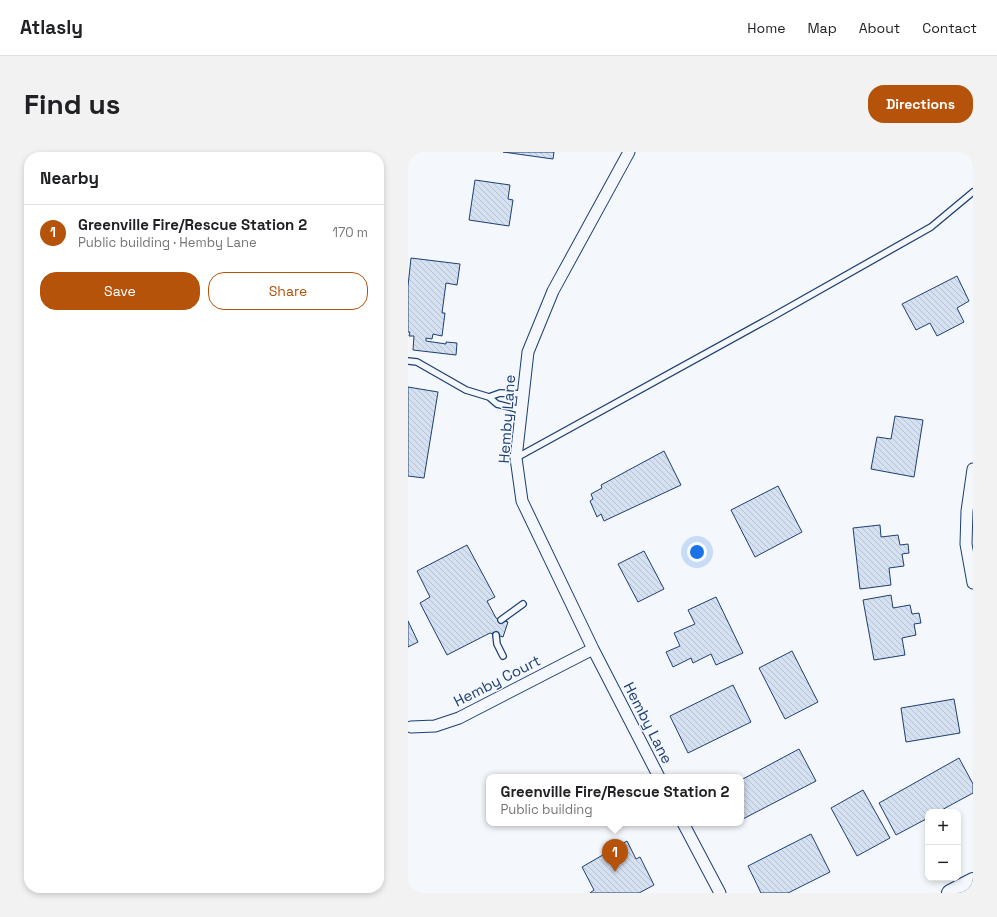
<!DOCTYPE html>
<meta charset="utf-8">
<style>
body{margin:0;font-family:"Space Grotesk",sans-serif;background:#f2f2f2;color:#202124}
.controls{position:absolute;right:12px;bottom:12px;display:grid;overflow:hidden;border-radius:8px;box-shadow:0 2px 6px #0003}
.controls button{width:36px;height:36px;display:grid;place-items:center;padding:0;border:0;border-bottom:1px solid #e0e0e0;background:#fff;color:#202124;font:20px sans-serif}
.you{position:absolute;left:289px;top:400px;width:14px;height:14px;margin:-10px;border:3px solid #fff;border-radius:50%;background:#1a73e8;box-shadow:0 0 0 6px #1a73e833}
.badge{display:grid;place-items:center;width:26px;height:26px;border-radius:50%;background:#b45309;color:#fff;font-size:13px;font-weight:700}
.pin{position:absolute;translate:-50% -33px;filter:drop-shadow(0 1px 2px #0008)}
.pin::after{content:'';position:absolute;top:21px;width:14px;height:12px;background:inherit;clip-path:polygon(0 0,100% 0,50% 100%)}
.popup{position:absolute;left:78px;top:622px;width:258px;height:52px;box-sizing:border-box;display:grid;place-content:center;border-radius:8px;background:#fff;filter:drop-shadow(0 1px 3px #0005);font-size:13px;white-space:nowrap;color:#757577}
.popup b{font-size:15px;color:#202124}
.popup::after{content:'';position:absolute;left:50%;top:100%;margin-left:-8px;border:8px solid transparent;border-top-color:#fff}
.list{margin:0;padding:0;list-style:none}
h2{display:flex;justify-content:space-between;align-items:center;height:52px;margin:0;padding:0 16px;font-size:17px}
h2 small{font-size:13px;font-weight:400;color:#757577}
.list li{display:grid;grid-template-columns:26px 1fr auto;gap:12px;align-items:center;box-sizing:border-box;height:56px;padding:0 16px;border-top:1px solid #e0e0e0}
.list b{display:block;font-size:15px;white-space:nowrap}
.list p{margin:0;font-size:13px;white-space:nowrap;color:#757577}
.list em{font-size:13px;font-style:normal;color:#757577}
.actions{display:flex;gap:8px;padding:12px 16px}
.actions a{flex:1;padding:9px 0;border:1px solid #b45309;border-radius:16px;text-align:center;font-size:14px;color:#b45309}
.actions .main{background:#b45309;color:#fff}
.map{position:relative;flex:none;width:565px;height:741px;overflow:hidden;border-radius:16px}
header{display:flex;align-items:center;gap:24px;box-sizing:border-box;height:56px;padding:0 20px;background:#fff;border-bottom:1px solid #e0e0e0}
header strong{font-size:19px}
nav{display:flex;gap:22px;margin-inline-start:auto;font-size:14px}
.intro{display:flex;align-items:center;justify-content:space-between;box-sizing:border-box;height:96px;padding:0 24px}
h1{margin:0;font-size:28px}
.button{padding:10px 18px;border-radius:16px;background:#b45309;color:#fff;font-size:14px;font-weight:700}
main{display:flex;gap:24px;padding:0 24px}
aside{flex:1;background:#fff;border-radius:16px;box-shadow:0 2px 6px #0003}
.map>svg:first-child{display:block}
.building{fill:url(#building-back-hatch);stroke:#1d3f73}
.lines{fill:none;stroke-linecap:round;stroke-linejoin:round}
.service-casing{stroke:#1d3f73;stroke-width:8}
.minor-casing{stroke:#1d3f73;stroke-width:13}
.secondary-casing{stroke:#1d3f73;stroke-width:18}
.service{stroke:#f4f7fb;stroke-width:5.5}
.minor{stroke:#f4f7fb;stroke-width:11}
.secondary{stroke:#f4f7fb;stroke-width:16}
.labels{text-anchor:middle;stroke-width:3;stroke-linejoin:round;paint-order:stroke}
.street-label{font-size:15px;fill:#1d3f73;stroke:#f4f7fb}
</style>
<header>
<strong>Atlasly</strong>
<nav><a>Home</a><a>Map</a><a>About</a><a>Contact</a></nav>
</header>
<div class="intro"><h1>Find us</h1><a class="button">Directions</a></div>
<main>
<aside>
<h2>Nearby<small></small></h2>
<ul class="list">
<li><span class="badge">1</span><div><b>Greenville Fire/Rescue Station 2</b><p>Public building · Hemby Lane</p></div><em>170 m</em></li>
</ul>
<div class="actions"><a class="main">Save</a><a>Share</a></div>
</aside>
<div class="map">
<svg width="565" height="741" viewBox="0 0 565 741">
<defs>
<pattern id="building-back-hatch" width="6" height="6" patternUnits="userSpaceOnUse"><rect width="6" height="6" fill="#d5e0f0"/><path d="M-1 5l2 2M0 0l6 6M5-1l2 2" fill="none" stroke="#b6c1d1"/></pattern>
</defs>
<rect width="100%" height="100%" fill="#f4f7fb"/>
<path class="building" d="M95,0h51l-1,7z
M67,28l35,5 -2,14 5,1 -4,26 -40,-6z
M3,106l49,6 -3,21 -11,-2 -4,30h3l-3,23 -9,-2 -1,5 -6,-1v3l20,3v-2l11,1 -1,12 -43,-5 1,-14h-5l1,-4h-2v-46z
M549,124l12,25 -12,7 7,14 -27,14 -7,-13 -14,7 -14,-26z
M0,235l30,5 -14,86 -16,-2z
M487,264l28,4 -9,57 -43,-8 6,-32 14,2z
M256,299l17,34 -77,36 -3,-7 -4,3 -7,-16 3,-2 -2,-5 11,-6 -1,-3z
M370,334l24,46 -47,25 -24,-47z
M472,373l1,12 17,-2 2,10 8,-1 1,9 -7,1 2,12 -15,2 2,17 -31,4 -7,-61z
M59,393l28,52 -8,4 9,17 12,4 -5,15 -13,-4 -43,22 -27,-52 10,-6 -13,-26z
M236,399l20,38 -26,13 -20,-38z
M483,443l2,13 17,-3 2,9 7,-1 2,10 -7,1 2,11 -14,3 3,17 -31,5 -11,-60z
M308,445l27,56 -27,12 -5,-11 -18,9 -2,-5 -18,9 -7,-15 14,-6 -6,-13 21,-9 -7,-14z
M0,469l10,21 -10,5z
M384,499l26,51 -33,17 -26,-51z
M325,533l18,37 -63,31 -18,-37z
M546,547l6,34 -54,9 -5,-34z
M391,597l17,32 -75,39v-40z
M551,606l14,26v9l-35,19h-10v6l-32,17 -17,-32z
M455,638l27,48 -33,18 -26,-48z
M403,682l19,38 -42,21h-27l-13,-27z
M219,689l9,18 4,-2 14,28 -15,8h-49l4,-3 -12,-23z"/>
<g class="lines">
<defs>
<path id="service" d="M0,209l9,1 49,28 23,7
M113,258l-24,-6 -8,-7 11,-4 23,1
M108,306l256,-141 159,-90 42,-35
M93,468l22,-16
M88,483l1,9 6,12"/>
<path id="minor" d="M221,0l-76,139 -25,61 -12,106 6,43 71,148 66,128
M565,317l-6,42 -1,33 7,39
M3,575l24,-1 24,-8 134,-69
M275,671l37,70"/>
<path id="secondary" d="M542,741l23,-12"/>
</defs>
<use href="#service" class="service-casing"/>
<use href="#minor" class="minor-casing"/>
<use href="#secondary" class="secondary-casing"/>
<use href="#service" class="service"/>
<use href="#minor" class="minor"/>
<use href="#secondary" class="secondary"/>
</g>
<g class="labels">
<g class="street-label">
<text transform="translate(99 267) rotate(-86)" y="5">Hemby Lane</text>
<text transform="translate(89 529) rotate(-27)" y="5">Hemby Court</text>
<text transform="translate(240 571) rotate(63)" y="5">Hemby Lane</text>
</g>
</g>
</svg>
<div class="controls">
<button>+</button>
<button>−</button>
</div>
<div class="you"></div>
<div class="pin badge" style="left:207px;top:720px">1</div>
<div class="popup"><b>Greenville Fire/Rescue Station 2</b>Public building</div>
</div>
</main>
